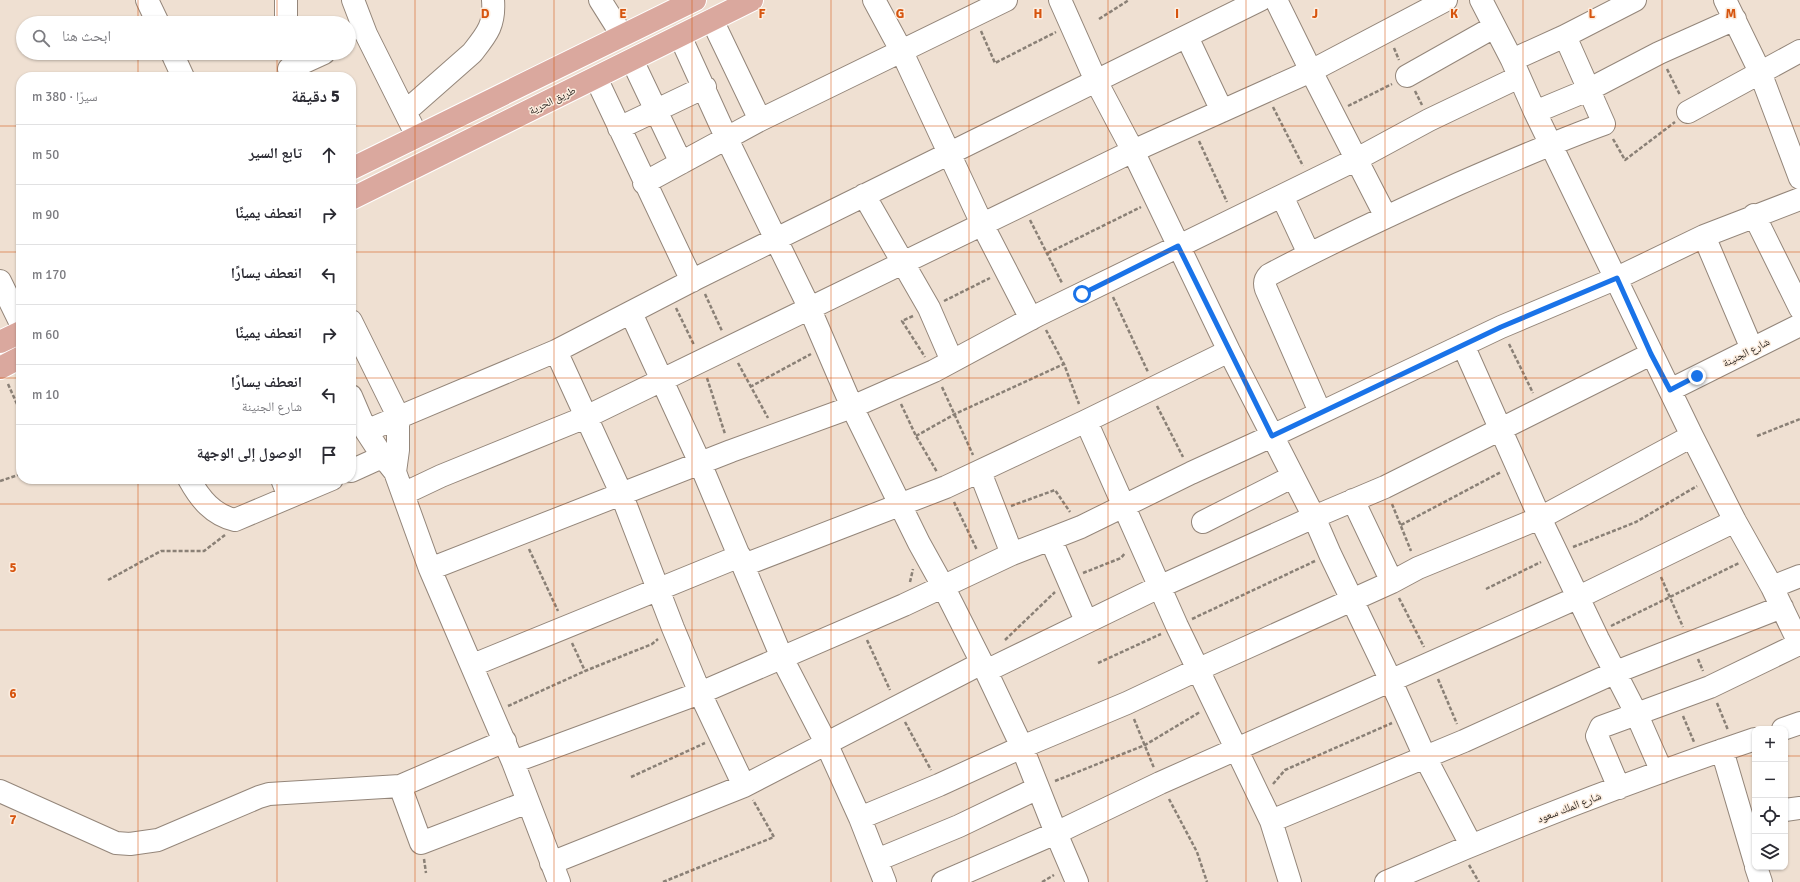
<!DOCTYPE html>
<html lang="ar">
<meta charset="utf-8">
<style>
body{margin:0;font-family:Signika,"Noto Naskh Arabic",sans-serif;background:#f7f7f7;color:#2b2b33;direction:rtl}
.controls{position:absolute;right:12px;bottom:12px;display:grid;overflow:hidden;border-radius:8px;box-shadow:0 1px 3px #0004}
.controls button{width:36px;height:36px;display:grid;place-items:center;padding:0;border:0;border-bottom:1px solid #e1e1e2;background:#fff;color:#2b2b33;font:20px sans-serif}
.stop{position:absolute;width:12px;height:12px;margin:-9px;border:3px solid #1a73e8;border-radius:50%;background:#fff}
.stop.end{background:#1a73e8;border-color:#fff;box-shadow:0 1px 4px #0008}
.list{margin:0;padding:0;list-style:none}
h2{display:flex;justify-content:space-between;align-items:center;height:52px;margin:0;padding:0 16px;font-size:17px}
h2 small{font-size:13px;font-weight:400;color:#7c7c81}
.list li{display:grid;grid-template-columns:26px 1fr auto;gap:12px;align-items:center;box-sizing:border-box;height:60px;padding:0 16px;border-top:1px solid #e1e1e2}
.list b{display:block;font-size:15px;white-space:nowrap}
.list p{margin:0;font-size:13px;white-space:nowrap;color:#7c7c81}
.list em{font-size:13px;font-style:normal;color:#7c7c81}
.icon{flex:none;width:22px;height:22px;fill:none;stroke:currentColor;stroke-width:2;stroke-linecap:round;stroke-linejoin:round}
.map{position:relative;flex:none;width:1800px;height:882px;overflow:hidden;direction:ltr}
.search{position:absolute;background:#fff;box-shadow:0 1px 3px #0004;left:16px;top:16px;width:340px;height:44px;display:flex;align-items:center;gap:10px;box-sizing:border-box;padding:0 14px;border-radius:22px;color:#7c7c81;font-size:15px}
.panel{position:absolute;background:#fff;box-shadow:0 1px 3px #0004;left:16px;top:72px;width:340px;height:412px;border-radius:16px;direction:rtl}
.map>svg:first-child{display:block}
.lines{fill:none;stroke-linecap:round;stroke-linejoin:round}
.minor-casing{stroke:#94867a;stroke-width:24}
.major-casing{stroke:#fff;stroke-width:24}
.path{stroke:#8a8076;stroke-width:2.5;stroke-dasharray:4 2;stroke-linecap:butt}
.minor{stroke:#fff;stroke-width:22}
.major{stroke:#daa89e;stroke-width:22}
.route{stroke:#1a73e8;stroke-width:5}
.grid{fill:none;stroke:#d6540e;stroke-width:1;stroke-opacity:0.55}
.labels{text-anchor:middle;stroke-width:3;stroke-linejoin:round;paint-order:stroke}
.street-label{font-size:11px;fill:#2f2924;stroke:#fceddf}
.grid-label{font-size:13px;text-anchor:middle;font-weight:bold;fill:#d6540e;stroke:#fceddf;stroke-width:3;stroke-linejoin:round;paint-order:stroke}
</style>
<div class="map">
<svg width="1800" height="882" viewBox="0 0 1800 882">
<rect width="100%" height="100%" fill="#efe0d2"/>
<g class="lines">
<defs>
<path id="minor" d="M147,0l11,23
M353,0l13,34 51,102
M600,0l22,35
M874,0l28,52 80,172 49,95
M1060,0l36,81 37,70 96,200 85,166 16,37 60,125 35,78 46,88
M1276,0l35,71 75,146
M1481,0l31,60 23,52 157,324 43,85 37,66 28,58
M1725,0l35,72 40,106
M712,20l48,100
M286,23v-23
M680,36l46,101 83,170 43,100 67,136 25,45 42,83 36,76 34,86 21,49
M1187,37l35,74
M172,53l11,24
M632,60l49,103
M1512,60l53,-24 70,-36
M289,69l35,-16
M1407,76l87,-49
M596,78l96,203
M405,112l67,-59c15,-19 23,-28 21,-53
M1535,112l53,-22 71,-37 76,-34
M1688,112l112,-61
M619,128l86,-41
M644,183l116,-63 246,-120
M864,195l65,113 23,53
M1282,196l27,58
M1754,215l46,93
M1704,236l48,113
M0,281l21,43
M631,313l69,150 82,195 44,85 34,75 25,64
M351,321l47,95v34l-3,22
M1463,345l77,173 58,121 39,76 25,57
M556,351l65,142 52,135 27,65 44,93
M1670,390l130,-65
M351,396l15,35 17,26 12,15 35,97 83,193 46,120
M1320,412l-54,-123c-2,-6 -1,-10 3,-14 62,-33 125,-62 189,-91 48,-21 96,-42 146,-60l-39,-88
M1086,421l91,205 94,195 19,61
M366,431l190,-80 141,-73 563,-278
M351,471l44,-20
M980,472l32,82
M189,479c11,20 24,36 46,41l97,-41
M282,479l7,18
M403,494l38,-18 145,-59 547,-266 178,-80 135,-71
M1353,500l39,82
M1203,522l89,-45
M1051,540l35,81
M744,565l202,-78 140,-66 143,-70
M430,569l301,-118 121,-44 82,-36 104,-56 319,-156 72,-39 90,-43
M1772,587l28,-11
M473,665l267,-109
M986,671l173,-84 155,-70 71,-30 266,-133
M1783,729l17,-6
M1722,750l33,112
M513,762l187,-69 204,-88 108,-51 69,-27 110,-54 81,-37 229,-109 116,-49 87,-42 96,-37
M400,786l21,57 107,-41
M1619,788l-22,-52 4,-9 109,-40 89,-43
M0,791l116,52 14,1 28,-4 101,-43 10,-3 131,-8 105,-45
M1785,810l15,-2
M860,818l79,-33 83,-38 105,-44 72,-34 193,-87 26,-14 122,-50 152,-82
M1271,821l193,-80 152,-69 166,-65
M877,860l82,-34 79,-38
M551,863l193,-77 238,-123
M1756,867l5,15
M943,882l113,-49 104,-50 419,-186 156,-76
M1386,882c121,-53 244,-101 369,-143"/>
<path id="major" d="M351,169l344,-169
M351,199l401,-199
M0,342l21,-10
M0,368l21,-11"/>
</defs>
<use href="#minor" class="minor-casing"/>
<use href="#major" class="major-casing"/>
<path class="path" d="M1099,19l30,-19
M981,31l14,32 61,-31
M1394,48l5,12
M1667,69l13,26
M1415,91l7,14
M1348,106l44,-22
M1273,107l30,59
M1613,139l12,21 50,-38
M1199,141l28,61
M1030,220l32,63
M1048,253l93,-46
M705,294l17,37
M1113,297l35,75
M944,301l46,-23
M676,308l18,37
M913,316l-11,5 23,36
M1046,330l18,34 15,40
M1509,344l24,49
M738,363l30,55
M707,378l18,56
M8,384l13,29
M750,387l61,-33
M942,387l31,68
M901,404l15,32 21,36
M1157,406l26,51
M916,436l39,-22 109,-50
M1757,436l43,-17
M0,481l21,-7
M954,502l23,48
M1392,504l19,47
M1011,506l44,-16 15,22
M1401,525l100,-53
M1573,547l63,-25 61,-36
M529,549l29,62
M1083,573l38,-15 4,-5
M1661,577l22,50
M108,580l53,-29h43l21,-16
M910,582l3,-13
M1486,589l55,-27
M1399,598l25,49
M1192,619l123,-58
M1611,626l128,-63
M867,640l23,50
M1005,640l50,-48
M572,643l13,28
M1698,659l5,12
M1098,663l63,-29
M1438,679l19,45
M1717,703l11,27
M508,706l77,-35 67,-27 6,-5
M1683,716l11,26
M1134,719l20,49
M905,722l26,48
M631,777l74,-34
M1055,781l90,-36 55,-33
M1273,784l12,-14 107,-47
M1169,799l28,53 10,30
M424,859l2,14
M1469,865l10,17
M663,882l111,-45 -21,-37
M1042,882l12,-7"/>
<use href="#minor" class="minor"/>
<use href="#major" class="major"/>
</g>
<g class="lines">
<path class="route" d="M1082,294l96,-48 94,190 229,-109 116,-49 34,76 19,36 27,-14"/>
</g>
<path class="grid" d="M138,0v23M277,0v23M415,0v882M554,0v882M692,0v882M831,0v882M969,0v882M1108,0v882M1246,0v882M1385,0v882M1523,0v882M1662,0v882M138,53v24M277,53v24M0,126h21M351,126h1449M0,252h21M351,252h1449M0,378h21M351,378h1449M138,479v403M277,479v403M0,504h1800M0,630h1800M0,756h1755M1785,756h15"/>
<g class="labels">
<g class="street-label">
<text transform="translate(552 100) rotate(-26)" y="4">طريق الحرية</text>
<text transform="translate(1746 352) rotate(-27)" y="4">شارع الجنينة</text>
<text transform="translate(1569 807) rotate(-21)" y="4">شارع الملك سعود</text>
</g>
</g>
<g class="grid-label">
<text x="485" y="18">D</text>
<text x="623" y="18">E</text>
<text x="762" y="18">F</text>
<text x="900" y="18">G</text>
<text x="1038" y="18">H</text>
<text x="1177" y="18">I</text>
<text x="1315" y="18">J</text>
<text x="1454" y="18">K</text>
<text x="1592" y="18">L</text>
<text x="1731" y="18">M</text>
<text x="13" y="572">5</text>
<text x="13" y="698">6</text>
<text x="13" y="824">7</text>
</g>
</svg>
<div class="controls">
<button>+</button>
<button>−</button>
<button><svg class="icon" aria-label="locate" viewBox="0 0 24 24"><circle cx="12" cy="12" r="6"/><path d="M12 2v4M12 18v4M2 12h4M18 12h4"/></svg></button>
<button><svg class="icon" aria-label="layers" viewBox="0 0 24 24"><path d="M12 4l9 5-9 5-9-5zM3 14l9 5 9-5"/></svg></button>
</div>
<div class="stop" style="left:1082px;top:294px"></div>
<div class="stop end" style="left:1697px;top:376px"></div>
<div class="search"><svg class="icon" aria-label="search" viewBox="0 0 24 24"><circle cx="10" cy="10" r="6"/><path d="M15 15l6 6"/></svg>ابحث هنا</div>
<section class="panel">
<h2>5 دقيقة<small>سيرًا · 380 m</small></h2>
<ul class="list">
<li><svg class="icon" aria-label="ahead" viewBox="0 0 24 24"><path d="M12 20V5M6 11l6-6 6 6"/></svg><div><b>تابع السير</b></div><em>50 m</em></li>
<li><svg class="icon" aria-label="right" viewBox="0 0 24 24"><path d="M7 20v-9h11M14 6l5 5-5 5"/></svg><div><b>انعطف يمينًا</b></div><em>90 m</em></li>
<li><svg class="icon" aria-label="left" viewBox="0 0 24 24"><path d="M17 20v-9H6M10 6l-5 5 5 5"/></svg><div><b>انعطف يسارًا</b></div><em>170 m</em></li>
<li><svg class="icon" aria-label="right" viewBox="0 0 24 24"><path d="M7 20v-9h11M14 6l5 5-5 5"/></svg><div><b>انعطف يمينًا</b></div><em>60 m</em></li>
<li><svg class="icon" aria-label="left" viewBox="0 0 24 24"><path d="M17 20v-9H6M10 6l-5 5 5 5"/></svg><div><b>انعطف يسارًا</b><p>شارع الجنينة</p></div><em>10 m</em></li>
<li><svg class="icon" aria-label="arrive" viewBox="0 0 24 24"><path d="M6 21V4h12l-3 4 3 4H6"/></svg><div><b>الوصول إلى الوجهة</b></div></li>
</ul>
</section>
</div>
